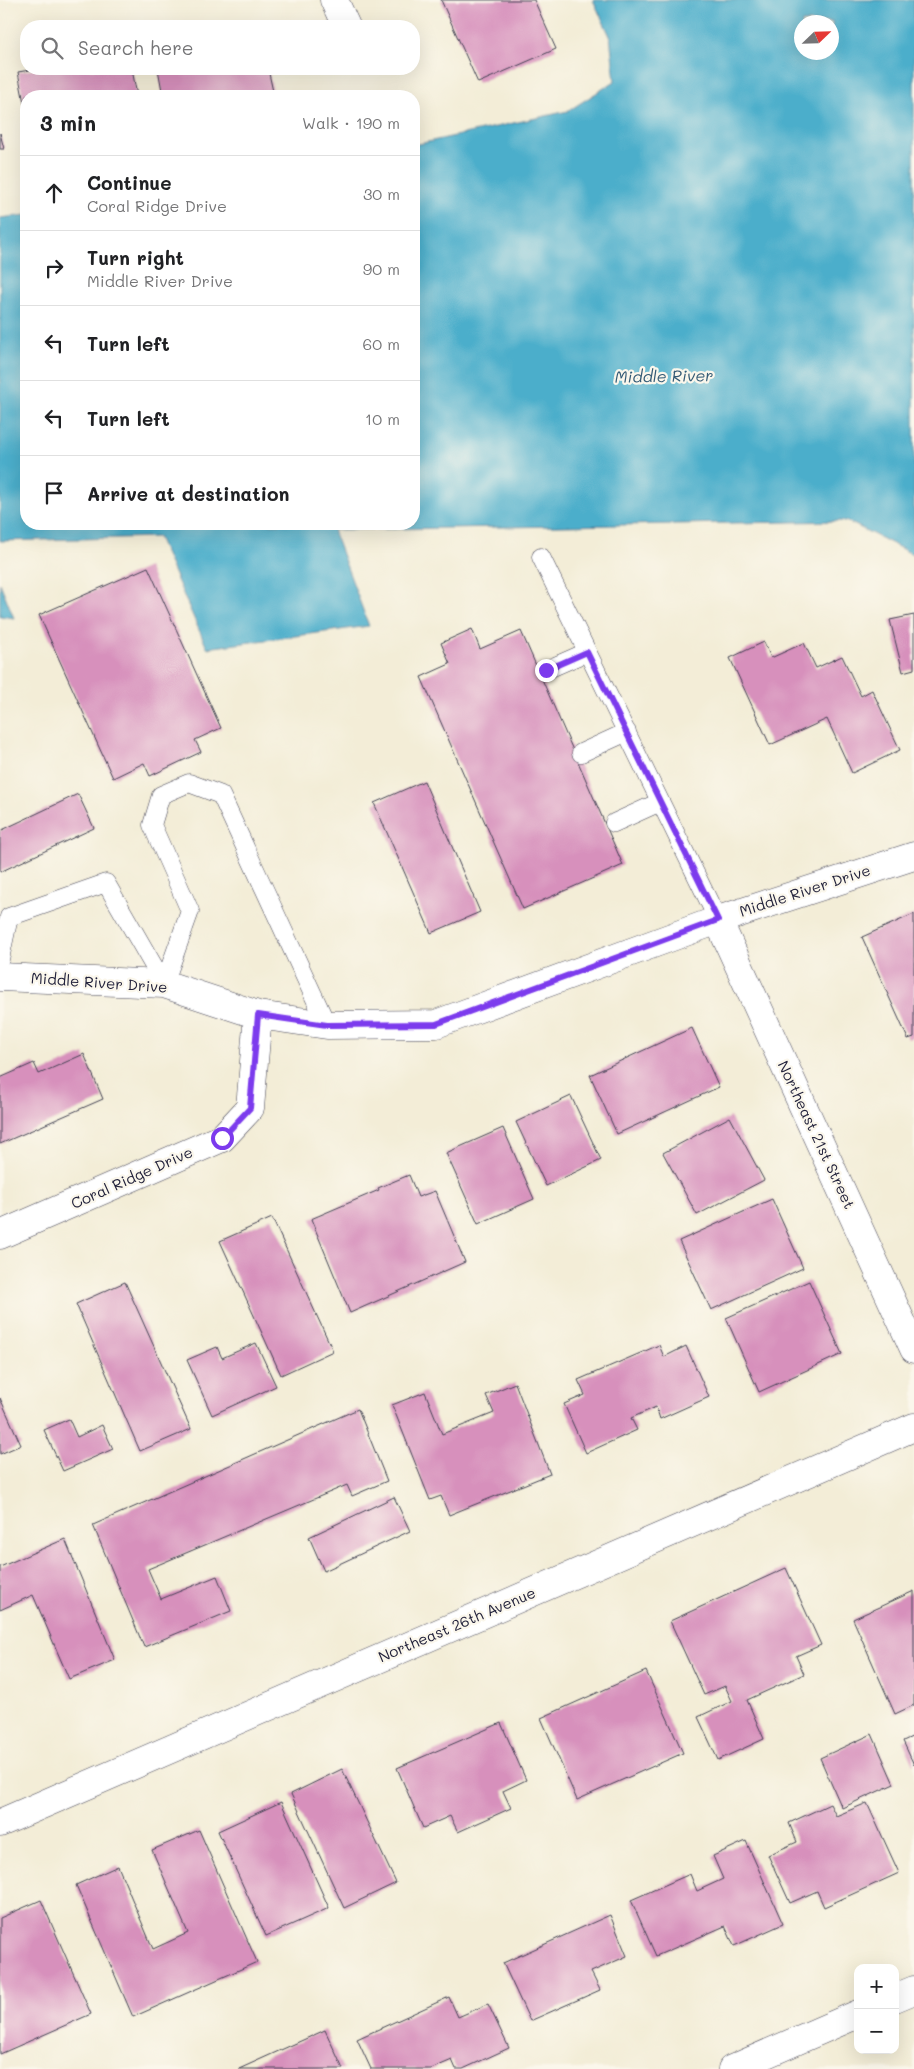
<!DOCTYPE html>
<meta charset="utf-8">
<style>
body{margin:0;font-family:Mali,sans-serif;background:#f2f2f2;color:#202124}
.controls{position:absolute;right:15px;bottom:15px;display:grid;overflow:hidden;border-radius:10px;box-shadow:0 5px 20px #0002}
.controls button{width:45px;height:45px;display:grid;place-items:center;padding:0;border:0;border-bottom:1px solid #e0e0e0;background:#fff;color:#202124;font:25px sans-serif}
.compass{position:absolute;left:794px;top:15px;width:45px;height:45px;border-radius:50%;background:#fff;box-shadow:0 5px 20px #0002;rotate:67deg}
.stop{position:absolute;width:15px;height:15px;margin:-11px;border:4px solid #7c3aed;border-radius:50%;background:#fff}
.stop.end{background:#7c3aed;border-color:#fff;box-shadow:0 1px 5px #0008}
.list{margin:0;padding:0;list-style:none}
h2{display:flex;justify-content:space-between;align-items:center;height:65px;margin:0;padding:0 20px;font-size:21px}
h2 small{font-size:16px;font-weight:400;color:#757577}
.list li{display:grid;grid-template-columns:32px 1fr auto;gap:15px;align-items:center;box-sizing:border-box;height:75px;padding:0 20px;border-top:1px solid #e0e0e0}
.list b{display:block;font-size:19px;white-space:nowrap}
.list p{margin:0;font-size:16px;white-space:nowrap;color:#757577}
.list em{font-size:16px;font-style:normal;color:#757577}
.icon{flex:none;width:28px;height:28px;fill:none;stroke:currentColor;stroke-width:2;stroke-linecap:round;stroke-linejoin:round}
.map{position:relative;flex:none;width:914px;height:2069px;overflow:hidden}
.search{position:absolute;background:#fff;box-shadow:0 5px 20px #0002;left:20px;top:20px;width:400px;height:55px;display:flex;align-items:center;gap:12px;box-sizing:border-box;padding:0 18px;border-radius:20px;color:#757577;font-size:19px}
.panel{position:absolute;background:#fff;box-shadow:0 5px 20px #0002;left:20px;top:90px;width:400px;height:440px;border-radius:20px}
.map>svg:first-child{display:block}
.water{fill:#4caecb;stroke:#376883;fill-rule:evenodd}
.building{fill:#d790bc}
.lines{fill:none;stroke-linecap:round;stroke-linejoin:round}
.service-casing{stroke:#414052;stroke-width:19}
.minor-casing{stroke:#414052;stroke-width:29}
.tertiary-casing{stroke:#414052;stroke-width:29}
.service{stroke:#fff;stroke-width:18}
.minor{stroke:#fff;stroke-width:28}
.tertiary{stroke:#fff;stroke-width:28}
.route{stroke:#7c3aed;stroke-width:6}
.labels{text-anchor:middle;stroke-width:4.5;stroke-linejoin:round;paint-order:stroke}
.street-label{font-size:15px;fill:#22223b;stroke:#fbf7ec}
.water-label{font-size:16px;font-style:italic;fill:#335a75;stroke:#fbf7ec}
</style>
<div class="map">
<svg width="914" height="2069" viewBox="0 0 914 2069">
<rect width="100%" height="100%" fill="#fbf7ec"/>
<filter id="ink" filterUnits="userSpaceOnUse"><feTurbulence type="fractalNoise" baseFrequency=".02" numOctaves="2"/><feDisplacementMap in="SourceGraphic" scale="10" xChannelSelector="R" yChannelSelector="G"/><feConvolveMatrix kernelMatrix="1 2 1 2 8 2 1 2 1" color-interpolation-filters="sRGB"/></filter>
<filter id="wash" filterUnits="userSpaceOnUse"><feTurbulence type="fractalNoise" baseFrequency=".0096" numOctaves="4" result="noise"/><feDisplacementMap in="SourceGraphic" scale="20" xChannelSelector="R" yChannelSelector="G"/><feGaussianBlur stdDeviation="1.12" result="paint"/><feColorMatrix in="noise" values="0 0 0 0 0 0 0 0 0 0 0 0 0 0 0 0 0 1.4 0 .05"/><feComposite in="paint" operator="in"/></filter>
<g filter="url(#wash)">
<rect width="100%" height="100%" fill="#f3edd7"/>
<path class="water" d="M593,0h321v555l-67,-34 -514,9 36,96 -162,22 -49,-111 -158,4v-323l26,-3v309h388v-379l154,-34 47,-30 -5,-45zM802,22h30v30h-30z
M0,583l14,35 -14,-2z"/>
<g id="blocks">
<path class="building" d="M441,0h93l22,49 -78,34z
M36,69h96l5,27h-111l-1,12 -7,-36z
M158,69h110l6,27h-111z
M0,133l4,16h-4z
M148,567l73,161 -26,12 6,12 -51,24 -6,-13 -31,15 -74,-163z
M914,615v54l-11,3 -13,-52z
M472,629l8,20 41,-18 102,234 -100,44 -102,-232 29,-13 -9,-21z
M764,642l7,16 33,-15 12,25 26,-12 19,40 11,-6 28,60 -48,23 -25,-54 -57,26 -40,-87z
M424,781l56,131 -49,21 -57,-130z
M78,794l16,34 -94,44v-41z
M914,914v123l-6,2 -46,-102z
M692,1028l27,59 -102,47 -27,-59z
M84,1054l19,45 -103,45v-66l34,-15 5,11z
M571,1096l30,64 -55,26 -30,-64z
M730,1117l34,63 -67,35 -34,-62z
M503,1128l31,71 -56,25 -32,-71z
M409,1175l9,22 17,-6 30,71 -115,51 -39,-94 68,-29 -1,-2z
M772,1199l31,69 -92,42 -32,-69z
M272,1218l61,133 -52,24 -61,-134z
M809,1281l33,73 -83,38 -33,-74z
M125,1282l66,147 -51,22 -64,-147z
M256,1343l20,43 -64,29 -25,-55 30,-13 5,11z
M659,1345l5,12 22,-11 23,51 -49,22 -4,-12 -25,11 6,12 -51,23 -22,-49 21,-9 -7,-15z
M515,1383l35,91 -101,41 -8,-19 -11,4 -38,-95 33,-13 17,42 52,-21 -8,-18z
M0,1398l21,47 -21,9z
M358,1409l29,72 -35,15 -5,-11 -199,84 13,30 56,-23 14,35 -87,36 -51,-122z
M69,1419l8,18 25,-12 11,24 -50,22 -19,-41z
M394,1497l16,34 -86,40 -15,-34z
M65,1539l50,121 -46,19 -36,-84 -33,15v-43z
M786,1568l35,77 -25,11 8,18 -57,26 17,39 -46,21 -20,-43 34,-16 -7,-15 -21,9 -34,-74z
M914,1591v114l-19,9 -42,-95z
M646,1671l37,82 -106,47 -36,-82z
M501,1723l25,57 -23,11 8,17 -53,24 -8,-16 -27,12 -26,-60z
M872,1734l22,50 -52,24 -22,-50z
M914,1736v29l-11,-24z
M342,1769l54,114 -52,25 -53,-114z
M281,1802l48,106 -63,28 -48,-105z
M867,1803l32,70 -75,34 -7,-16 -27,12 -22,-48 29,-13 -8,-19 41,-19 6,12z
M199,1830l58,132 -124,55 -57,-132 42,-19 35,83 35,-16 -36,-83z
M746,1841l37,83 -49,22 -9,-20 -69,30 -25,-56 59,-26 7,17 26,-12 -10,-23z
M41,1900l50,114 -91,40v-136z
M610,1915l17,41 -36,16 9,18 -70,31 -27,-58z
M449,1997l9,20 30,-13 21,44 -46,21h-7l-4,-9 -21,9h-60l-14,-30z
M325,2030l18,39h-104z"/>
</g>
</g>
<g filter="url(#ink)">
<use href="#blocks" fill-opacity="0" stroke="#414052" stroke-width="1"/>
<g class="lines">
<defs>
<path id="service" d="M541,557l177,363
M546,670l41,-18
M581,753l46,-21
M614,823l46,-21
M0,959l9,-42 97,-34 58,101
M164,984l26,-73 -38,-86 9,-30 28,-12 32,12 106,230"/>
<path id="minor" d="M334,0l12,26
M718,920l196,429
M0,977l164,7 94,31 69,10 109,-1 282,-104 196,-64
M0,1235l222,-97 28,-30 8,-93
M0,1823l914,-396"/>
<path id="tertiary" d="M895,1998l19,-8
M732,2069l126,-55"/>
</defs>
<use href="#service" class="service-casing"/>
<use href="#minor" class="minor-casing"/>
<use href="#tertiary" class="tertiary-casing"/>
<use href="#service" class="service"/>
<use href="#minor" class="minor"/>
<use href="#tertiary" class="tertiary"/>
</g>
</g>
<g class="lines" filter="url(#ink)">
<path class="route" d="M222,1138l28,-30 8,-93 69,10 109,-1 282,-104 -131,-268 -41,18"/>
</g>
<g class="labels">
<g class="street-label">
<text transform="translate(805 891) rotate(-18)" y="5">Middle River Drive</text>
<text transform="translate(99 983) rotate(4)" y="5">Middle River Drive</text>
<text transform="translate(816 1135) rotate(65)" y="5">Northeast 21st Street</text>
<text transform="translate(132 1178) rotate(-24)" y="5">Coral Ridge Drive</text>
<text transform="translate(457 1625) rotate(-23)" y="5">Northeast 26th Avenue</text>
</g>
<g class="water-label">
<text transform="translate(664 376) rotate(-1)" y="6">Middle River</text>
</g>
</g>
</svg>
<div class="controls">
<button>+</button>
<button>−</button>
</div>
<svg class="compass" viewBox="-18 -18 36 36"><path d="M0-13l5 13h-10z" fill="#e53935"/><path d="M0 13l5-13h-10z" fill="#757577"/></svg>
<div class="stop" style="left:222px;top:1138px"></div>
<div class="stop end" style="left:546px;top:670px"></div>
<div class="search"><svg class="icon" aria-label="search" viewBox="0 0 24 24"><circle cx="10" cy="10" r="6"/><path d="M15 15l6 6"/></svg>Search here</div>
<section class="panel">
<h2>3 min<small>Walk · 190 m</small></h2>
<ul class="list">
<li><svg class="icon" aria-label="ahead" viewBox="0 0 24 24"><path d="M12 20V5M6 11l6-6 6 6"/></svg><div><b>Continue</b><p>Coral Ridge Drive</p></div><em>30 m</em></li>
<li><svg class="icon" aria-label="right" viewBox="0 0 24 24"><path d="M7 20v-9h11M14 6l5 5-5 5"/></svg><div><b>Turn right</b><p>Middle River Drive</p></div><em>90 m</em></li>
<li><svg class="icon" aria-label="left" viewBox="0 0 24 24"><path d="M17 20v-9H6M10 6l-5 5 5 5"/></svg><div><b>Turn left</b></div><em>60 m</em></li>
<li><svg class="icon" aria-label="left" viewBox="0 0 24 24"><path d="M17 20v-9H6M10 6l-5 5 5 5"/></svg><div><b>Turn left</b></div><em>10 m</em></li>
<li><svg class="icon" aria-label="arrive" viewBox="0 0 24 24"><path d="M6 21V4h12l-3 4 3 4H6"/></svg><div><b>Arrive at destination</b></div></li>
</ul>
</section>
</div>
